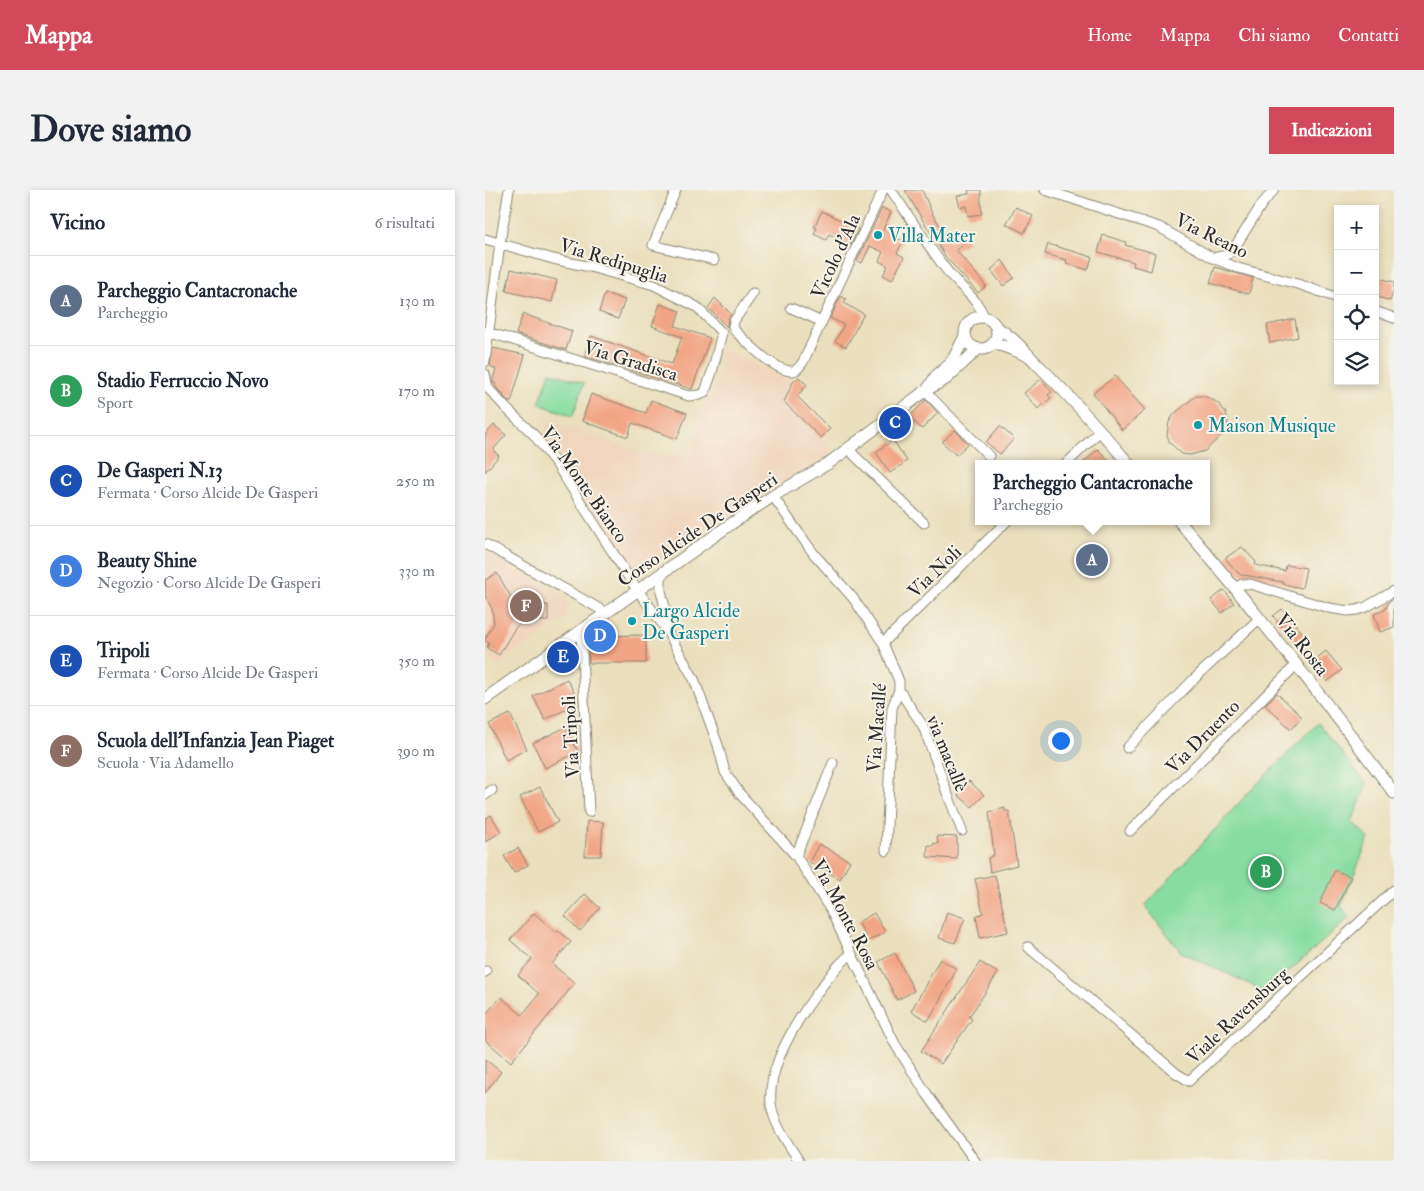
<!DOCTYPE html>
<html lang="it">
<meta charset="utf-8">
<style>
body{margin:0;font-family:"IM FELL Double Pica",serif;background:#f2f2f3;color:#1f2937}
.controls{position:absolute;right:15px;top:15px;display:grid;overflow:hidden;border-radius:0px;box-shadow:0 2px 8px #0003}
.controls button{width:45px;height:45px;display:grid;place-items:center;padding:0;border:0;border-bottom:1px solid #e0e1e3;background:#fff;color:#1f2937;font:25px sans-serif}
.you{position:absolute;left:575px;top:550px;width:18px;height:18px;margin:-12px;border:4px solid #fff;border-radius:50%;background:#1a73e8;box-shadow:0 0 0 8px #1a73e833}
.badge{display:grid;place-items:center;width:32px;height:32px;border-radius:50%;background:#d1495b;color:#fff;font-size:16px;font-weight:700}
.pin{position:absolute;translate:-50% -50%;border:2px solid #fff;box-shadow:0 1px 5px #0006}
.popup{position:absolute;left:490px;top:270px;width:235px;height:65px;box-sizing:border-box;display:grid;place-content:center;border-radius:0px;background:#fff;filter:drop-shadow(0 1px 4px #0005);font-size:16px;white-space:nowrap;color:#747a83}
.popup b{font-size:19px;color:#1f2937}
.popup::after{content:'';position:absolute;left:50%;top:100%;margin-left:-10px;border:10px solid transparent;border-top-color:#fff}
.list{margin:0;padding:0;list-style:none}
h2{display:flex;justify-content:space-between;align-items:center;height:65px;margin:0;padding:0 20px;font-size:21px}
h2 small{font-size:16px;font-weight:400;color:#747a83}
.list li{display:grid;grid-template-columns:32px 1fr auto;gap:15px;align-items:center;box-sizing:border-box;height:90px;padding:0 20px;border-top:1px solid #e0e1e3}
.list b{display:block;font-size:19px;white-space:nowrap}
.list p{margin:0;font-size:16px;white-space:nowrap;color:#747a83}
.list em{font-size:16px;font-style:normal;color:#747a83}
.icon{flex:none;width:28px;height:28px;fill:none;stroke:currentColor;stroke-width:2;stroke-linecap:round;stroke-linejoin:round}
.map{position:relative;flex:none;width:909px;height:971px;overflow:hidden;border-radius:0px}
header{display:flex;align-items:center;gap:30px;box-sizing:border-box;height:70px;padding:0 25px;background:#d1495b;color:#fff}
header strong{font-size:24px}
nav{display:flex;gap:28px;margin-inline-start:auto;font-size:18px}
.intro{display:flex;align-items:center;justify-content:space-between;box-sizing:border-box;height:120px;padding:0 30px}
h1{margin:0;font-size:35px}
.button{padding:12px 22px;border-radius:0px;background:#d1495b;color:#fff;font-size:18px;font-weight:700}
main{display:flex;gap:30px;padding:0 30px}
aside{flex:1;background:#fff;border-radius:0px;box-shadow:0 2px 8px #0003}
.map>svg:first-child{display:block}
.built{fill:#f1d5bd}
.green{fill:#87dda1;stroke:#598466}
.building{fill:#f2a585}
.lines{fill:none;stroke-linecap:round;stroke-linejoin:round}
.street-casing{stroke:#8a8674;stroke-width:11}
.secondary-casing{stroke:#8a8674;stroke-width:13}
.street{stroke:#fff;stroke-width:9}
.secondary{stroke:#fff;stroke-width:11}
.culture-dot{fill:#0f9aa8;stroke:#f7f3e8;stroke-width:2}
.labels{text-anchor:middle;stroke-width:4;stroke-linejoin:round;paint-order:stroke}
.culture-label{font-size:19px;fill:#0d838f;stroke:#f7f3e8;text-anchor:start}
.street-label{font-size:19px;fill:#2b2b2b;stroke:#f7f3e8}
</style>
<header>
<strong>Mappa</strong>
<nav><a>Home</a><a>Mappa</a><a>Chi siamo</a><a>Contatti</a></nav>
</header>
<div class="intro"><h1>Dove siamo</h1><a class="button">Indicazioni</a></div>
<main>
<aside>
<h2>Vicino<small>6 risultati</small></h2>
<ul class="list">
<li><span class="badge" style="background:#5c6f8a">A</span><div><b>Parcheggio Cantacronache</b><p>Parcheggio</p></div><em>130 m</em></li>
<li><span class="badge" style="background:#2e9e5b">B</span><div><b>Stadio Ferruccio Novo</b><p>Sport</p></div><em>170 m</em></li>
<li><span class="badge" style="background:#1a4fb4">C</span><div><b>De Gasperi N.13</b><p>Fermata · Corso Alcide De Gasperi</p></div><em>250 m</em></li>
<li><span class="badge" style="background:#3f7fe0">D</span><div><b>Beauty Shine</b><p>Negozio · Corso Alcide De Gasperi</p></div><em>330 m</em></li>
<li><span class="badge" style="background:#1a4fb4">E</span><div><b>Tripoli</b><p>Fermata · Corso Alcide De Gasperi</p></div><em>350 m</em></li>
<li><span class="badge" style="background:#8d6e63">F</span><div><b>Scuola dell’Infanzia Jean Piaget</b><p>Scuola · Via Adamello</p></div><em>390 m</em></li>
</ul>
</aside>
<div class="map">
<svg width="909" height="971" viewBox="0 0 909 971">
<rect width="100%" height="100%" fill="#f7f3e8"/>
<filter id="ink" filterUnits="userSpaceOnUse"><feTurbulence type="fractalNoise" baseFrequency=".02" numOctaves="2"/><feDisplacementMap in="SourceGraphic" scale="10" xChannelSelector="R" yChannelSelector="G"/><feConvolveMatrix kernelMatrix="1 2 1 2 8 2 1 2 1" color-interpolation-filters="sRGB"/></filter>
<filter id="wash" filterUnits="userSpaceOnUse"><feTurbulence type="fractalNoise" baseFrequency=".0096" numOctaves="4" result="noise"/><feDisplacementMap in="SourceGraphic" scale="20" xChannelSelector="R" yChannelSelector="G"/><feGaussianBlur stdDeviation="1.12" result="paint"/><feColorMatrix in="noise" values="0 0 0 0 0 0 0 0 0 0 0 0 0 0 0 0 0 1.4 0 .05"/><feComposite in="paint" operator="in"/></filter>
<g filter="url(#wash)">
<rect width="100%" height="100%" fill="#eae0bd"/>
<path class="built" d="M238,159l70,33 -9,20 50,49 -194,124 -5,-3 -92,-135 7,-16 95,33 47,2 9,-39 17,-34z
M0,360l81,46 1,21 -71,49 -11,-14z"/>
<path class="green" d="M65,182l34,11 -11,33 -34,-12z
M833,533l49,61 -15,38 17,16 -28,68 9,11 -84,75 -85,-40 -36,-46 104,-114z"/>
<g id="blocks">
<path class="building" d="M420,0h17l10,23 18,29 12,-8 6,8 -12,8 30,36 -8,7 -33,-37 -23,-37z
M483,0h13v14l1,10 -14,2 -2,-10 -6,1 -3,-11 12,-2z
M531,17l17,9 -9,17 -18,-9z
M397,18l9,4 -8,18 8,4 -1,1 13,6 -6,12 7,4 -12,23 -9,-5 5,-9 -9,-5 4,-9 -13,-6 -8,17 -5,-2z
M337,21l36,18 -7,16 -22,-11 -3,6 -12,-6 3,-6 -3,-1z
M618,45l23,7 -1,3 30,8 -4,18 -18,-5 1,-4 -36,-10z
M563,54l44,13 -4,13 -22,-7 1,-3 -22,-6z
M517,70l12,18 -11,8 -12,-16z
M730,77l38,11 -4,16 -39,-11z
M26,79l46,11 -5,22 -46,-11z
M890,87l19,5v7l-4,12 -15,-5z
M120,103l20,7 -7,19 -19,-7z
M356,106l5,3 -2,4 3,2 17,9 -18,33 -11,-6 9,-16 -14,-7z
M230,108l16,16 -3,5 -1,8 -19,-19z
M175,114l20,7 -5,15 35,12 -18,51 -108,-33 7,-20 81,28 10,-27 -30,-11z
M38,124l49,17 -6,19 -50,-16z
M810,129l3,18 -28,6 -3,-18z
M8,158l32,7 -14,47h-2l-6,-6 1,-2 -4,-2 -5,-6 1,-2 -3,-1v-4l3,-10 -6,-3z
M630,186l30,34 -23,20 -29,-37z
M314,187l8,8 -10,11 33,33 -9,9 -37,-36 9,-20z
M556,189l11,13 -4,3 3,3 -13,11 -14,-16z
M106,204l55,19 5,-13 36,13 -10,26 -45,-16 -4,14 -46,-16z
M711,206h7l8,3 7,4 8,10 2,7 -1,8 -4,6 -18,17 -15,4 -8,-1 -12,-11 -3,-8 1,-7 1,-6 5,-8z
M441,210l12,13 -16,16 -13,-12z
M9,235l12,10 -13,15 6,6 -14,16v-37z
M515,236l14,13 -14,15 -14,-12z
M470,240l13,14 -12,11 -14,-13z
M408,250l14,21 -17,12 -14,-21z
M613,259l14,15h-30z
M757,357l14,15 -1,3 30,6 1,-6 20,3 -4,20 -19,-4v-2l-39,-7 -1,1 -5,-3 -13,-15z
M12,383l15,26 11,6h25v16h-25l-8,7 -16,27 -12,-7 2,-5 -4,-2v-2l9,-16 -2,-14 -7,-13v-16z
M739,400l10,13 -12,10 -11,-13z
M909,408v29l-14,5 -6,-18 11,-4 5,-10z
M797,419l26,30 -9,8 -26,-31z
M161,445v28h-57l-2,-27z
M841,461l16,19 -15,12 -15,-20z
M82,489l11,21v3l-33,17 -12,-24z
M792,503l25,24 -11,12 -26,-24z
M25,524l17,35 -21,11 -17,-36z
M81,537l12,25 -33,16 -12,-25z
M484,591l15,14 -12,12 -14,-12z
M55,597l18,35 -20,10 -18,-35z
M520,618v3h4l8,54 -27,7 -2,-14 6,-3 -5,-43z
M6,625l10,17 -16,10v-23z
M102,631l16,1 -2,34h-16z
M452,646l20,1v22l-30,-2 1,-12 5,1 1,-3 4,1z
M334,654l31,17 -10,18 -31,-17z
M33,658l10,17 -14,8 -10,-17z
M850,680l16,7 -16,33 -15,-7z
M510,685l13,57 -28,6 -4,-22 7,-3 -8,-34z
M100,704l15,14 -20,23 -15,-15z
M462,722l18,6 -10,25 -16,-5z
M49,723l22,19 2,-2 13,12 -19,22 23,19 -64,79 -26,-22v-25l16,-18 21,18 17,-21 -21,-19 14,-16 -22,-19z
M389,723l11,19 -17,9 -10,-19z
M410,763l19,38 -17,9 -19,-38z
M455,769l17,10 -29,52 -17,-10z
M495,772l18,11 -29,44 3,2 -31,45 -20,-13z
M0,869l16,13 -16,21z"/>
</g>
</g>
<g filter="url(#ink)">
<use href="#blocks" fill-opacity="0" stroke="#8a8674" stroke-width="1"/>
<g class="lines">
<defs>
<path id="street" d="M191,0l-23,55 61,15
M406,0c19,28 37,56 57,82 12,15 30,27 36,45
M560,0l114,37 54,31 25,10 63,17 37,13
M0,49l68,20 37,8 64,18 43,22 25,26 -10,39 -7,20 -5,3 -11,1 -201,-64
M728,68l14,-3 6,-5 29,-46 12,-14
M268,103l-19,28 -1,5 2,5c12,11 39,40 57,40 5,0 8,-5 11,-9l80,-172
M306,118l31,14
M890,121l19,7
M0,172l15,-119 9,-53
M0,184l3,14 18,20 28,27 23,30 74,116 35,48 28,50 24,66 7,27 15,22 56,62 34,53 65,135 32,50 48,67
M440,201l64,65
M364,258l5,7 70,68
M581,274l34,-33
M288,306l23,33 18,25 39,44 30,45 16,38v9l-7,18 -6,143
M0,354l122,69
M176,384v17l6,25 -1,13
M751,398l6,-4h8l79,24 19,3 9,-1 9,-3 28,-16
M96,441l8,181
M398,453l124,-122
M414,500l24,36 17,46 6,18 16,41
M642,558l67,-69 66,-61
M0,605l7,-5
M645,641l167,-167
M311,666l37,-93
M543,757l148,126 13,8 205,-191
M0,782l1,-1
M314,971c-11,-18 -26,-37 -28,-58 -4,-39 30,-89 52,-118 9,-11 17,-24 29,-31"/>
<path id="secondary" d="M480 143a16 16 0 1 1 32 0a16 16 0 1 1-32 0Z
M511,137c18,10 29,25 43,39 32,31 61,64 90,98
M509,153l23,8 8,4
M443,199l8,-13 13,-11 6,-9 10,-20
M694,331c75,88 146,179 215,272
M0,509l246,-175 42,-28 56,-33 99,-74 18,-10 32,-30"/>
</defs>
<use href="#street" class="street-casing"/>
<use href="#secondary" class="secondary-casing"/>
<use href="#street" class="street"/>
<use href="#secondary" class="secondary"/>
</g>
</g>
<g class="culture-dot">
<circle cx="393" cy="45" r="5"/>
<circle cx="713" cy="235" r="5"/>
<circle cx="147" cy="431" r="5"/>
</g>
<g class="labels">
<g class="culture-label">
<text x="403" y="52">Villa Mater</text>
<text x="723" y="242">Maison Musique</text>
<text x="157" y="427">Largo Alcide<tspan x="157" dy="22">De Gasperi</tspan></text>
</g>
<g class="street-label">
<text transform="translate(727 45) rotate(26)" y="7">Via Reano</text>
<text transform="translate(350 66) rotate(-65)" y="7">Vicolo d'Ala</text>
<text transform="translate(129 70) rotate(17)" y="7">Via Redipuglia</text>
<text transform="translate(146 170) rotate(17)" y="7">Via Gradisca</text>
<text transform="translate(100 294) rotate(55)" y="7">Via Monte Bianco</text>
<text transform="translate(212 339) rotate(-34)" y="7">Corso Alcide De Gasperi</text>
<text transform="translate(449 381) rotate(-44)" y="7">Via Noli</text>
<text transform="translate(818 454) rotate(52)" y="7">Via Rosta</text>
<text transform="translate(391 538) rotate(-86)" y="7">Via Macallé</text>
<text transform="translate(717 546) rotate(-45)" y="7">Via Druento</text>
<text transform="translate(85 547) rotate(-93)" y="7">Via Tripoli</text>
<text transform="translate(463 563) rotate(68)" y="7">via macallè</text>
<text transform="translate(361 724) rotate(62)" y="7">Via Monte Rosa</text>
<text transform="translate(752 825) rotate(-43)" y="7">Viale Ravensburg</text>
</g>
</g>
</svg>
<div class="controls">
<button>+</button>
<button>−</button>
<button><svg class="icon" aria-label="locate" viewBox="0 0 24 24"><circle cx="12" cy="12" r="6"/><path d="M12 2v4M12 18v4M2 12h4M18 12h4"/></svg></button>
<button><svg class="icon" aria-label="layers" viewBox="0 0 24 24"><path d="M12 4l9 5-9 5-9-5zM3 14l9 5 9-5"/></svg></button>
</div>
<div class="you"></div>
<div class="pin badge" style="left:607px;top:370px;background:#5c6f8a">A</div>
<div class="popup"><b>Parcheggio Cantacronache</b>Parcheggio</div>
<div class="pin badge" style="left:781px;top:682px;background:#2e9e5b">B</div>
<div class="pin badge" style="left:410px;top:233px;background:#1a4fb4">C</div>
<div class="pin badge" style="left:115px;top:446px;background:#3f7fe0">D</div>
<div class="pin badge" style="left:78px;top:467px;background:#1a4fb4">E</div>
<div class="pin badge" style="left:41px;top:416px;background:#8d6e63">F</div>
</div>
</main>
